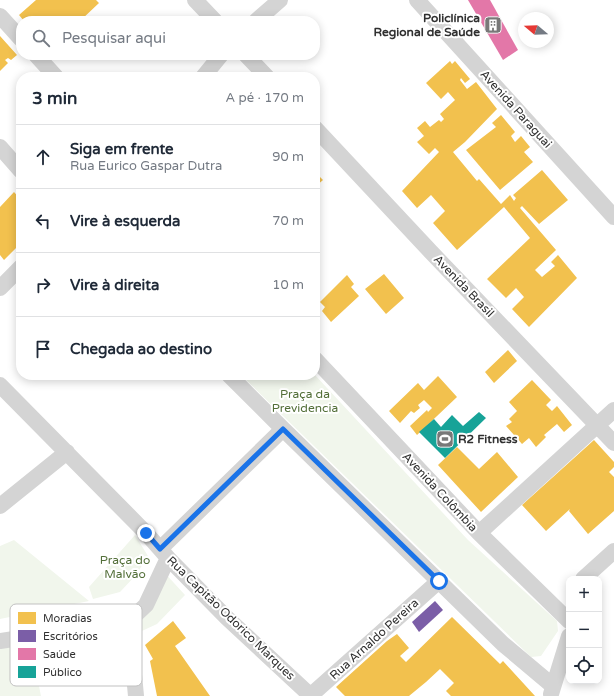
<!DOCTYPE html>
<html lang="pt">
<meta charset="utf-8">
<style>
body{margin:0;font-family:"Varela Round",sans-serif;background:#f6f6f7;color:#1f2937}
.controls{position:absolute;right:12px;bottom:12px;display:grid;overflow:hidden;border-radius:8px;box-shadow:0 2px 10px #0003}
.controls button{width:36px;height:36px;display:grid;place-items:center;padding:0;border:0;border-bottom:1px solid #e0e1e3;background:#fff;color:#1f2937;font:20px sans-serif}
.compass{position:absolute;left:518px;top:12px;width:36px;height:36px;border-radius:50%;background:#fff;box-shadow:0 2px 10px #0003;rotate:289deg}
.stop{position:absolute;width:12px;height:12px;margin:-9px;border:3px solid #1a73e8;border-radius:50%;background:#fff}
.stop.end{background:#1a73e8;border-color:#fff;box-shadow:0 1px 4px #0008}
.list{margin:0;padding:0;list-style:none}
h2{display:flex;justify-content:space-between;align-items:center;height:52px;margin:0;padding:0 16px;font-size:17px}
h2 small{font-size:13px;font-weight:400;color:#747a83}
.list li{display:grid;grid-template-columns:26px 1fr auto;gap:12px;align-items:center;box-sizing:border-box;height:64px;padding:0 16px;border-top:1px solid #e0e1e3}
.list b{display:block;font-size:15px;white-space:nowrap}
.list p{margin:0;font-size:13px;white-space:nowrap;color:#747a83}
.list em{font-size:13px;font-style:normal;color:#747a83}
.icon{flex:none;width:22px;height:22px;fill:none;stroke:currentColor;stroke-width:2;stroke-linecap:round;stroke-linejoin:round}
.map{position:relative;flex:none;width:614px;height:696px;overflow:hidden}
.search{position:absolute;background:#fff;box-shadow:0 2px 10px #0003;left:16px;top:16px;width:304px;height:44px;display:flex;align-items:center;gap:10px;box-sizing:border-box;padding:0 14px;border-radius:16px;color:#747a83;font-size:15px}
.panel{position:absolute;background:#fff;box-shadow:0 2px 10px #0003;left:16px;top:72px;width:304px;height:308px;border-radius:16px}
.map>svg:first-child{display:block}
.green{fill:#f1f6ec}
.homes{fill:#f2c14e}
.offices{fill:#7b5ea7}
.health{fill:#e377a8}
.public{fill:#17a398}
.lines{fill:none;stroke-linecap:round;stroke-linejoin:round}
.minor{stroke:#d4d4d4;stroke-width:16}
.route{stroke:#1a73e8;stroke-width:5}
.labels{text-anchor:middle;stroke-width:4;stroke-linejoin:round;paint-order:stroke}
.poi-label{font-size:12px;font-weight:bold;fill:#303030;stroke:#fff;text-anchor:end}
.street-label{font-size:12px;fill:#303030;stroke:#fff}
.park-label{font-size:12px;fill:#536f39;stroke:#fff}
.key{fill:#fff;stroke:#c1c1c1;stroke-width:1}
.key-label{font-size:11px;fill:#303030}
</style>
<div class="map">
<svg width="614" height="696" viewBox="0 0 614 696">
<rect width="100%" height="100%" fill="#fff"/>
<path class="green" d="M241,375h74l153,165 89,81 1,10 -17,25 -10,1z
M135,535l13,21 -12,19 -16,17 -27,7 -4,-12z
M14,540l75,61 -89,18v-73z
M163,571l22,24 -28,29 -26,12z
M30,642l11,54h-41v-48z"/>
<path class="homes" d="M36,0h60l3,3 -19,18h-56l-5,-6z
M0,36l17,19 -6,5 -3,-2 -3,2 3,3 -8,8z
M450,61l2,3 3,-3 15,18 -5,4 -4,-5 -1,2 7,9 9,-7 21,27 -32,33 -12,10 24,29 2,-2 22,25 9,-9 4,6 2,-3 -3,-3 29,-25 26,30 -29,24 -17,-18 -2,2 36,42 -21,20 7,7 13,-11 -4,-4 7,-7 19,23 -48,49 -17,-18 12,-12 -8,-9 -10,10 -19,-19 43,-41 -26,-31 -47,43 -24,-27 12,-12 -14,-16 -14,13 -15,-17 37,-39 -4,-4 -6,6 -12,-12 7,-6 -7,-8 8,-7 5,6 9,-7 2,2 3,-3 -4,-5 15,-14 -7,-8 -7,7 -15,-16z
M501,115l14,17 -4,4 4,6 6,-6 9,11 -6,5 9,10 -33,28 -34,-40 30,-23 -4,-4z
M315,172l8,8 -8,7z
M14,192l7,8v43l-17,17 -4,-5v-48z
M384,274l20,24 -18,16 -21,-25z
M347,275l7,9 -3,3 8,9 -28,26 -9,-11 3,-4 -5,-5z
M508,350l9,11 -23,22 -9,-11z
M438,376l19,21 -40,38 -7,-9 17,-16 1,2 4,-4 -8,-8 -6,5 2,3 -6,5 -3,-2 -11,12 -11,-12 29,-28 6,7z
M532,380l19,20 -5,5 6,6 5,-5 15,19 -8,7 -7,-8 -13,11 2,2 -10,10 -7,-9 -7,6 -16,-18 6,-4 -3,-3 8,-8 -8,-9z
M594,440l20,22v5l-5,5 5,5v34l-26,23 -19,-23 1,-2 -24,22 -24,-26z
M457,447l22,22 18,-17 21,25 -37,35 -43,-47z
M452,617l48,47 3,-3 32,35h-84l-5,-5 8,-8 -14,-14 -14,13 -17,14h-64l-9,-9 51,-46 10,-7 12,14 -9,8 6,6z
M173,621l13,17 -11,8 35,50h-53l-7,-35 3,-2 -8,-14z"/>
<path class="offices" d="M435,601l8,9 -24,22 -7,-10z"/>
<path class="health" d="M468,0h22l28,50 -15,10z"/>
<path class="public" d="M479,412l7,6 -41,40 -26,-26 15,-13 7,8 11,-12 11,11z"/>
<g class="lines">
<path class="minor" d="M195,0l20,21
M417,0l197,217
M0,16l21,23
M256,21l24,-21
M36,55l20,22
M246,55l21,22
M203,77l18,-22
M315,128l116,124 183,191
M0,147l21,24
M0,288l21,-21
M315,359l164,174 90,88
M229,375l54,54 220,215 50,42
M0,385l146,148 22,25 59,60 84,78
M0,506l67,-54
M479,533l135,-123
M160,549l123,-120
M583,579l31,-28
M129,621l7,75
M0,641l129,-20 17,-16 22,-47
M551,694l18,-58
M310,696l129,-115"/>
</g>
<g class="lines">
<path class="route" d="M146,533l14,16 123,-120 156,152"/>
</g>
<defs>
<symbol id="building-square" viewBox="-11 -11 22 22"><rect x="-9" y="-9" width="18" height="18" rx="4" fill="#787878" stroke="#fff"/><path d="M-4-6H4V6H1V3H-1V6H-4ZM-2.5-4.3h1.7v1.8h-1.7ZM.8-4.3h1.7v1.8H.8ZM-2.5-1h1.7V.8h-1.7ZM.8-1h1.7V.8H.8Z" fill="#fff"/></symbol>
<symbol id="stadium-square" viewBox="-11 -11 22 22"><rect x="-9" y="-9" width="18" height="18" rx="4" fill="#787878" stroke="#fff"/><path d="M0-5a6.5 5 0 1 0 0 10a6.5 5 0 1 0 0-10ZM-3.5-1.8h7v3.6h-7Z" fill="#fff"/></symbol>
</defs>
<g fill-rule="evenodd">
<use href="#building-square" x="483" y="15" width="20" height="20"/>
<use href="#stadium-square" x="435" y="429" width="20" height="20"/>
</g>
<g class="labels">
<g class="poi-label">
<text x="480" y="22">Policlínica<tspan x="480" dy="14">Regional de Saúde</tspan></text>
<text x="458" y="443" text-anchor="start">R2 Fitness</text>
</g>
<g class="street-label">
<text transform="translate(516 109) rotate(48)" y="4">Avenida Paraguai</text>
<text transform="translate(464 286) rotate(46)" y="4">Avenida Brasil</text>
<text transform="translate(440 492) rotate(47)" y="4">Avenida Colômbia</text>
<text transform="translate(231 618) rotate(44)" y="4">Rua Capitão Odorico Marques</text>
<text transform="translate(374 639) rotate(-42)" y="4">Rua Arnaldo Pereira</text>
</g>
<g class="park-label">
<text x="305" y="398">Praça da<tspan x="305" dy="14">Previdencia</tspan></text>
<text x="125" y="564">Praça do<tspan x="125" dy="14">Malvão</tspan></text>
</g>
</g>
<rect x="10" y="604" width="132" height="82" rx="6" class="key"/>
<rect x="18" y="612" width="18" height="12" fill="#f2c14e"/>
<rect x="18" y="630" width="18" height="12" fill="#7b5ea7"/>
<rect x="18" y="648" width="18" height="12" fill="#e377a8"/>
<rect x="18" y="666" width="18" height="12" fill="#17a398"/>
<g class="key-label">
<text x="43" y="622">Moradias</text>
<text x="43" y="640">Escritórios</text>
<text x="43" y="658">Saúde</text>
<text x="43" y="676">Público</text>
</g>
</svg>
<div class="controls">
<button>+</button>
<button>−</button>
<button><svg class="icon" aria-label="locate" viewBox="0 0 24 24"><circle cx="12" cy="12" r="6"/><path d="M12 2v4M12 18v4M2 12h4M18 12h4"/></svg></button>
</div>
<svg class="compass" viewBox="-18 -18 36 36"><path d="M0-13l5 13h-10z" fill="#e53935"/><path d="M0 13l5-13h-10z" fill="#747a83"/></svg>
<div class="stop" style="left:439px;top:581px"></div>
<div class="stop end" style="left:146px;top:533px"></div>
<div class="search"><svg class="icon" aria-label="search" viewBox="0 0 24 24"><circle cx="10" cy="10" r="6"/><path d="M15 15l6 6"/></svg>Pesquisar aqui</div>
<section class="panel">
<h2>3 min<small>A pé · 170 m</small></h2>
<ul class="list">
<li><svg class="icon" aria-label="ahead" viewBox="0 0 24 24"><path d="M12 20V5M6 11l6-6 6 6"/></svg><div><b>Siga em frente</b><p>Rua Eurico Gaspar Dutra</p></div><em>90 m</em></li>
<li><svg class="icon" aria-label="left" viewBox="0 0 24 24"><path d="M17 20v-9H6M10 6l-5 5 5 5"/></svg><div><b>Vire à esquerda</b></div><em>70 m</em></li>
<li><svg class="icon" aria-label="right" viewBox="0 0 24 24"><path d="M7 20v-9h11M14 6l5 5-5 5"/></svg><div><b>Vire à direita</b></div><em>10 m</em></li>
<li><svg class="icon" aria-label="arrive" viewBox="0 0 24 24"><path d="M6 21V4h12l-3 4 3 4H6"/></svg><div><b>Chegada ao destino</b></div></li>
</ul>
</section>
</div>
